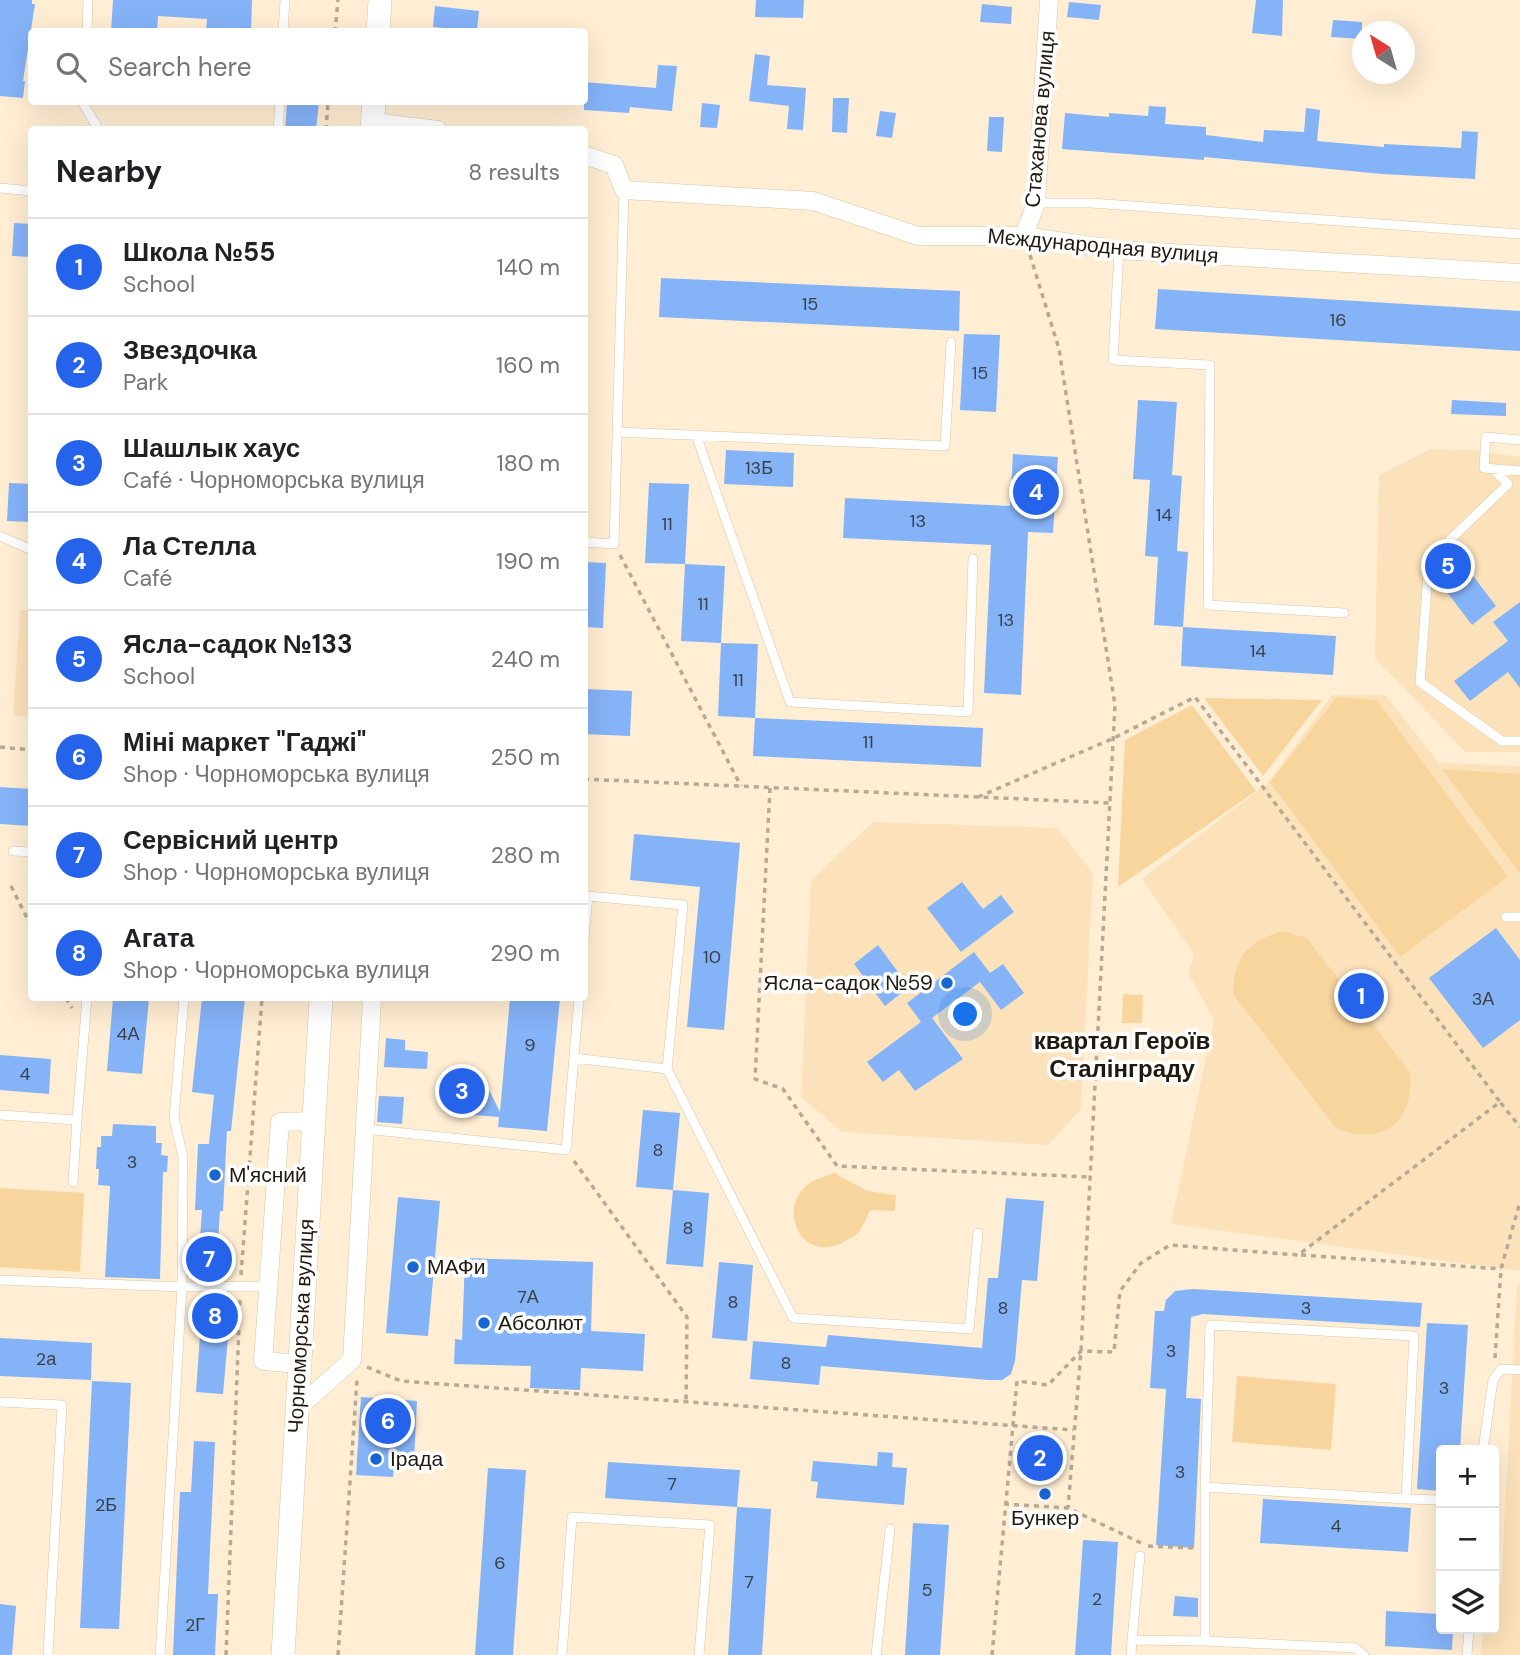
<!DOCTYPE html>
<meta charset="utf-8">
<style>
body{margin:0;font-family:"DM Sans",sans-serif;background:#f6f6f6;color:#202124}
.controls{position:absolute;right:21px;bottom:21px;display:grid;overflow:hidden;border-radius:7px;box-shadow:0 7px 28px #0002}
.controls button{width:63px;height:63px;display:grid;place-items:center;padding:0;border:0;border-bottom:2px solid #e0e0e0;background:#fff;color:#202124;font:35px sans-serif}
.compass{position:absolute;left:1352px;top:21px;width:63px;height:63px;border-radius:50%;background:#fff;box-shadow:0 7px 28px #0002;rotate:323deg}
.you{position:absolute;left:966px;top:1015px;width:24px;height:24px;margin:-18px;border:5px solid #fff;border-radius:50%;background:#1a73e8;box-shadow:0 0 0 10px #1a73e833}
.badge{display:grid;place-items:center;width:46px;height:46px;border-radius:50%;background:#2563eb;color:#fff;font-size:23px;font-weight:700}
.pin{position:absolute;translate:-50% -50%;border:4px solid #fff;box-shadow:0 2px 7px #0006}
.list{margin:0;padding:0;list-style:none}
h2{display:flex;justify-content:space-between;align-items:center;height:91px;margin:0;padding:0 28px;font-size:30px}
h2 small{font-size:23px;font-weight:400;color:#757577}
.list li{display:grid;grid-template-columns:46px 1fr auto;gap:21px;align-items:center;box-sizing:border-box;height:98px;padding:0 28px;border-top:2px solid #e0e0e0}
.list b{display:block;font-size:26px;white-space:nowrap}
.list p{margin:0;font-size:23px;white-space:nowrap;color:#757577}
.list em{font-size:23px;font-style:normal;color:#757577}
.icon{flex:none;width:38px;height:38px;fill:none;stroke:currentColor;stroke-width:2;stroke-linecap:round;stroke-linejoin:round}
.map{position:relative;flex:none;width:1520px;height:1655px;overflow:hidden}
.search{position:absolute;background:#fff;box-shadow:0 7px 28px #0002;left:28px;top:28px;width:560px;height:77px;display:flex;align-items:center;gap:18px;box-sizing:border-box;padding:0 24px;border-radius:7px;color:#757577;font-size:26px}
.panel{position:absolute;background:#fff;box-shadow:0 7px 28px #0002;left:28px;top:126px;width:560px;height:875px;border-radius:7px}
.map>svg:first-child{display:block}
.built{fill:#fce2ba}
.green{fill:#f8d59d}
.building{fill:#85b3f8}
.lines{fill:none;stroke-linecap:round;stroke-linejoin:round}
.service-casing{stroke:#d9c5a4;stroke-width:10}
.minor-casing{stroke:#d9c5a4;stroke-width:19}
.tertiary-casing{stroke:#d9c5a4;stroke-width:24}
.path{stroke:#b7a993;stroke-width:3.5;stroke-dasharray:5 5;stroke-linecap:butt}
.service{stroke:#fff;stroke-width:9}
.minor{stroke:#fff;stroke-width:18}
.tertiary{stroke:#fff;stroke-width:23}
.poi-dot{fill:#1766d1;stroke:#fff;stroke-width:2.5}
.labels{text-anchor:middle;stroke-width:7;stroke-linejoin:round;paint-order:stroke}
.number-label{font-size:18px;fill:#3a4048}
.street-label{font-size:21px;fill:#21190d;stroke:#fff}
.poi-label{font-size:21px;fill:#21190d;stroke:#fff;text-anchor:start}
.quarter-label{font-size:24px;font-weight:bold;fill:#21190d;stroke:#fff}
</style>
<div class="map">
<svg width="1520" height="1655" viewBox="0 0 1520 1655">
<rect width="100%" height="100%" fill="#ffeed3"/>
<path class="built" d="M1431,449l40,1 49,7v295h-55l-90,-94 4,-183z
M20,610h11l-2,107 -16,-2z
M1332,695h53l54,68 81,3v505l-349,-47 43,-204 -26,-47 6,-19 -52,-75 126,-96z
M873,822l184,6 36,45 -12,236 -33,36 -206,-13 -41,-35 10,-217z
M1520,1284v371h-39l2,-26h11v-44l7,-1 16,-297z"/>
<path class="green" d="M1337,697l40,3 131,177 -108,80 -130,-175z
M1204,698l118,2 -59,76z
M1192,705l64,86 -138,96 7,-147z
M1442,769l78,5v100z
M1283,931l24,7 103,134c5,49 -27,76 -74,56l-103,-134c1,-37 15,-53 50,-63z
M1123,994l20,1 -1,28h-20z
M834,1173l33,18 29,4 -1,16 -25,-1c-3,7 -6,14 -10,20 -2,5 -8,7 -13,10 -46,29 -74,-36 -34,-59 6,-3 14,-5 21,-8z
M0,1188l84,5 -4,79 -80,-5z
M1237,1376l99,8 -5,66 -99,-8z
M1025,1435l33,3 -4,42 -32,-2z"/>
<path class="building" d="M0,0h32v4h3l-12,77h2l-2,17 -23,-2z
M113,0h139l-1,32h-45l1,-13 -49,-3 -1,16h-46z
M756,0h48l-1,18 -48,-1z
M1256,0h27l-1,36 -30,-3z
M1069,2l32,3 -2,15 -32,-3z
M982,4l30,3 -1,17 -31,-2z
M435,6l44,5 -2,20 -44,-4z
M1333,20l29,2v17l-31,-2z
M755,54l15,2 -3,29 39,3 -3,42 -16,-1 2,-23 -40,-5z
M658,65l19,1 -5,45 -42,-4 -1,6 -45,-3v-28l72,6z
M833,98h16l-2,35 -15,-1z
M287,102h32l-3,28h-31z
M702,103l18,2 -3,23 -17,-1z
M1149,106l17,1 -1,17 41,3v8l57,7 1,-12 40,2 2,-24 14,2 -3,31 67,6v-3l77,4 1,-17 16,1 -3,47 -93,-5 -178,-17v3l-142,-11 3,-36 44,4v-4l39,3z
M880,111l16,2 -4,25 -16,-2z
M989,117h15l-2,35 -15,-1z
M14,223l18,1v33l-20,-1z
M661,278l299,13 -1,40 -300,-14z
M1158,289l362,22v40l-365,-22z
M964,334l36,1 -4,77 -36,-2z
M1138,400l39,2 -5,73 10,1 -5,75 11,1 -5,75 -29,-2 4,-68 -13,-1 5,-76 -17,-1z
M1452,400l54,3v13l-55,-2z
M726,450l68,3 -1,34 -69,-3z
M1013,454l45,3 -5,76 -25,-1 -7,163 -37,-2 7,-148 -148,-7 2,-40 165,8z
M9,483l23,1v38l-25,-1z
M649,483l40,1 -4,80 -40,-1z
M584,562l22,1 -3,65 -19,-1z
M685,564l40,2 -4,77 -40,-2z
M1464,564l32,42 -24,19 -32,-42z
M1520,602v86l-12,-16 -38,29 -16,-20 54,-40 -15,-19z
M1183,627l153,9 -3,39 -152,-9z
M721,643l37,1 -3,74 -37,-2z
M584,689l48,2 -2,45 -46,-2z
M755,718l228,10 -2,39 -228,-11z
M0,787l32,2v37l-32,-2z
M634,834l106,9 -16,187 -37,-3 13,-140 -70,-7z
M962,882l21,27 18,-14 13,17 -53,40 -34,-44z
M1496,928l24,32v60l-37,28 -54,-70z
M878,945l31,42 -24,19 -31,-42z
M974,952l16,21 13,-9 21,29 -23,17 -21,-28 -48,36 31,41 -48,32 -16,-21 -16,12 -16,-20 54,-40 -14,-19z
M113,998h36l-7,76 -35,-3z
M202,998h43l-14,133h-4l-4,80h-3l-3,47 -8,8h-11l4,-56h-7l3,-66h11l5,-49 -22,-3z
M510,998h50l-13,133 -49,-4 1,-10 -38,-3 -12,-10 -3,-7 2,-15 4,-6 14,-6 14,2 20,40z
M386,1038l19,2v10l23,2 -1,17 -43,-2z
M0,1055l51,4 -2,35 -49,-4z
M379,1096l25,1 -2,27 -25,-2z
M643,1110l37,3 -7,77 -37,-3z
M113,1124l43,2v17h6l-1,12 7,1 -1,16h-4l-3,107 -55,-2 5,-91 -12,-1 1,-16h-3l1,-22h4v-11h11z
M673,1190l36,3 -6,74 -37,-3z
M398,1197l42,4 -12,135 -42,-3z
M1006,1198l38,3 -7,80 -15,-1 -7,81 -4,13 -9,6h-13l-168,-14 -2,19 -69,-6 3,-38 73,6 2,-12 154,13 6,-70h10z
M465,1258l128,4 -2,69 54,3 -2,37 -62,-3 -1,22 -50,-2 1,-22 -77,-2 1,-25 7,1z
M719,1262l34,3 -6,76 -35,-3z
M1193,1289l229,14 -2,24 -217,-13 -12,3 -5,81 15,1 -7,149 -38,-3 10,-156 -16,-1 5,-77h9l2,-11 9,-9z
M202,1306l24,1 -1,18 4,1 -6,68 -27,-2z
M1427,1323l41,2 -8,125h-19v41l-24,-2z
M0,1338l92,5 -1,37 -91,-4z
M92,1381l39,2 -12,246 -39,-1z
M361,1397l56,4 -3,59 -19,-2 -2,19 -37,-2z
M194,1441l21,1 -7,152h10l-3,61h-42l7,-163h11z
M878,1452l15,1 -1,14 15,1 -3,37 -88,-7 2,-16 -7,-1 2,-20 64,5z
M608,1462l132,8 -3,37 -132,-9z
M488,1468l38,2 -13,185h-38z
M1263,1499l148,9 -3,44 -148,-9z
M737,1507l34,2 -9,146h-34z
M913,1523l36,2 -9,130h-35z
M1083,1540l35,2 -7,113h-36z
M1175,1596l23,2v19l-25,-1z
M0,1604l16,2 -4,49h-12z
M1386,1611l55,3v15h12l-1,21 -67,-4z"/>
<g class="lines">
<defs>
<path id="service" d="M87,32l1,-32
M283,32l2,-32
M84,102v3l15,25
M278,130l2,-28
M0,188l32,3
M1036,203h55l429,31
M1119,250l-6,110 97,5 -2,240 136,8
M619,432l326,14 6,-104
M696,435l94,267 178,10 5,-153
M1520,440l-34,-3 -2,31 36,3
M1493,469l15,15 -79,76 -9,122 82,59h18
M0,536l32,14
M584,542l30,2 10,-354
M13,851l19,1
M1506,917h14
M574,1058l93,11 16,-164 -95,-9 -4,42
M667,1069l126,249 176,11 9,-96
M0,1115l77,5 10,-122
M365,1129l201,21 13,-152
M73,1182l4,-62
M0,1280l182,7 86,-1
M0,1402l62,3 -14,250
M1483,1450l10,-70 8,-11 19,1
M1205,1487l201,12
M1132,1640l8,-84
M1205,1641l150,7 9,7
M160,1655l22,-368 1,-130 -9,-39 10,-120
M562,1655l10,-138 138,8 -11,130
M876,1655l14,-126
M1131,1655l1,-15 73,1v-154l5,-162 204,11 -8,163 35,1
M1467,1655l2,-26"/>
<path id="minor" d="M373,122l65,8
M584,155l30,10 10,25 189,11 105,35h106l95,14 401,23
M1024,236l12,-33 13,-203
M299,1364l-36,-3 17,-239 34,-1
M297,1409l55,-49 20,-360 -2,-2"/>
<path id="tertiary" d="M378,32l2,-32
M372,130l2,-28
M283,1655l38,-657"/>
</defs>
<use href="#service" class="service-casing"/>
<use href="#minor" class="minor-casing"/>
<use href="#tertiary" class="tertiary-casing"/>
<path class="path" d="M335,32l3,-32
M326,130l2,-28
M1030,255l29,94 56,356 -34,646 -13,157
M620,555l121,231
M0,747l32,3
M584,779l526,24
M770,788l-15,291 28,10 54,77 253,11
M978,797l136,-59 81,-41 305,405
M11,886l21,42
M66,998l6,10
M574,1161l113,156 -1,85
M1301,1255l200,14
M241,1275l21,-277
M1495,1358l6,-89 19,-67
M367,1367l34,14 672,49
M1004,1504l64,4 73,35
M1148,1546l45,2
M226,1655l14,-355
M338,1655l19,-275
M992,1655l25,-274 31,4 33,-34 33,1 6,-61 21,-28 29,-18 128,10 202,-153 20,25"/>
<use href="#service" class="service"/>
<use href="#minor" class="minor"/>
<use href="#tertiary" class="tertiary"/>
</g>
<g class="poi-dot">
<circle cx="947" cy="983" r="7"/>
<circle cx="215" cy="1175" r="7"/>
<circle cx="413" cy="1267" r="7"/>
<circle cx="484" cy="1323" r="7"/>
<circle cx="376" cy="1459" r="7"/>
<circle cx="1045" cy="1494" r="7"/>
</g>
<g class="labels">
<g class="number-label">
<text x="810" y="310">15</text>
<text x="1338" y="326">16</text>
<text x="980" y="379">15</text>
<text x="759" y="474">13Б</text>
<text x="1164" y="521">14</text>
<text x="918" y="527">13</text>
<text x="667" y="530">11</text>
<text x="703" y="610">11</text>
<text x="1006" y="626">13</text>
<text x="1258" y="657">14</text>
<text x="738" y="686">11</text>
<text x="868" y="748">11</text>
<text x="712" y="963">10</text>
<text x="1483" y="1005">3А</text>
<text x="128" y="1040">4А</text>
<text x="530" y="1051">9</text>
<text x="25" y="1080">4</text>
<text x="658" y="1156">8</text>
<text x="132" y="1168">3</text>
<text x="688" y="1234">8</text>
<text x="528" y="1303">7А</text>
<text x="733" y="1308">8</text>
<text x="1003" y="1314">8</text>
<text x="1306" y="1314">3</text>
<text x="1171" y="1357">3</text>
<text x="46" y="1365">2а</text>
<text x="786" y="1369">8</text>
<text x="1444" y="1394">3</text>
<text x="1180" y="1478">3</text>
<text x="672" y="1490">7</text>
<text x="106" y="1511">2Б</text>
<text x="1336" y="1532">4</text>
<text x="500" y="1569">6</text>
<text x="749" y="1588">7</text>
<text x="927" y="1596">5</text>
<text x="1097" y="1605">2</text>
<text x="195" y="1631">2Г</text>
</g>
<g class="street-label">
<text transform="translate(1040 119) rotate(-85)" y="7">Стаханова вулиця</text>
<text transform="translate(1103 246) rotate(5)" y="7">Мєждународная вулиця</text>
<text transform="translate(301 1326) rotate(-87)" y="7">Чорноморська вулиця</text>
</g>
<g class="poi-label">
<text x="933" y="990" text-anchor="end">Ясла-садок №59</text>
<text x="229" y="1182">М'ясний</text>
<text x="427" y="1274">МАФи</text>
<text x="498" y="1330">Абсолют</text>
<text x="390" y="1466">Ірада</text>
<text x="1045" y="1525" text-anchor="middle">Бункер</text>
</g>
<g class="quarter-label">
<text x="1122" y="1049">квартал Героїв<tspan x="1122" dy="28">Сталінграду</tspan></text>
</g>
</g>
</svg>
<div class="controls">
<button>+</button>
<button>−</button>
<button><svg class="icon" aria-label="layers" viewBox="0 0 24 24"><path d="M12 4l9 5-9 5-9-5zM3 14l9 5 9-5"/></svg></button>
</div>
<svg class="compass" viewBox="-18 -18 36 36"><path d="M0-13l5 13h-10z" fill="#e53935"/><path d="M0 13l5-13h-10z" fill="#757577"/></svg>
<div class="you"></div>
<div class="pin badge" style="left:1361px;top:996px">1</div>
<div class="pin badge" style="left:1040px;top:1458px">2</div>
<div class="pin badge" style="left:462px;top:1091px">3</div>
<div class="pin badge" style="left:1036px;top:492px">4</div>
<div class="pin badge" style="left:1448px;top:566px">5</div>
<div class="pin badge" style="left:388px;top:1421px">6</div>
<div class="pin badge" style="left:209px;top:1259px">7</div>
<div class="pin badge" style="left:215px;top:1316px">8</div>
<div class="search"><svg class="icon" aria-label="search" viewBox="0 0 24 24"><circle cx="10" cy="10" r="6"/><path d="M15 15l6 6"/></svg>Search here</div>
<section class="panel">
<h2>Nearby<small>8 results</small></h2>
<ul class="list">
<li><span class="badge">1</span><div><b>Школа №55</b><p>School</p></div><em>140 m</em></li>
<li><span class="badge">2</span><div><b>Звездочка</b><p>Park</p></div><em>160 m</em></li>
<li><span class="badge">3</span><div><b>Шашлык хаус</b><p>Café · Чорноморська вулиця</p></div><em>180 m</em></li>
<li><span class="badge">4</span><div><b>Ла Стелла</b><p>Café</p></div><em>190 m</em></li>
<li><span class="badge">5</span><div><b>Ясла-садок №133</b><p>School</p></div><em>240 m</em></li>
<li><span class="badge">6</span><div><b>Міні маркет &quot;Гаджі&quot;</b><p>Shop · Чорноморська вулиця</p></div><em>250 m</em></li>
<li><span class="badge">7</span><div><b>Сервісний центр</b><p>Shop · Чорноморська вулиця</p></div><em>280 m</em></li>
<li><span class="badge">8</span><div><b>Агата</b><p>Shop · Чорноморська вулиця</p></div><em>290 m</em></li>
</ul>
</section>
</div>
